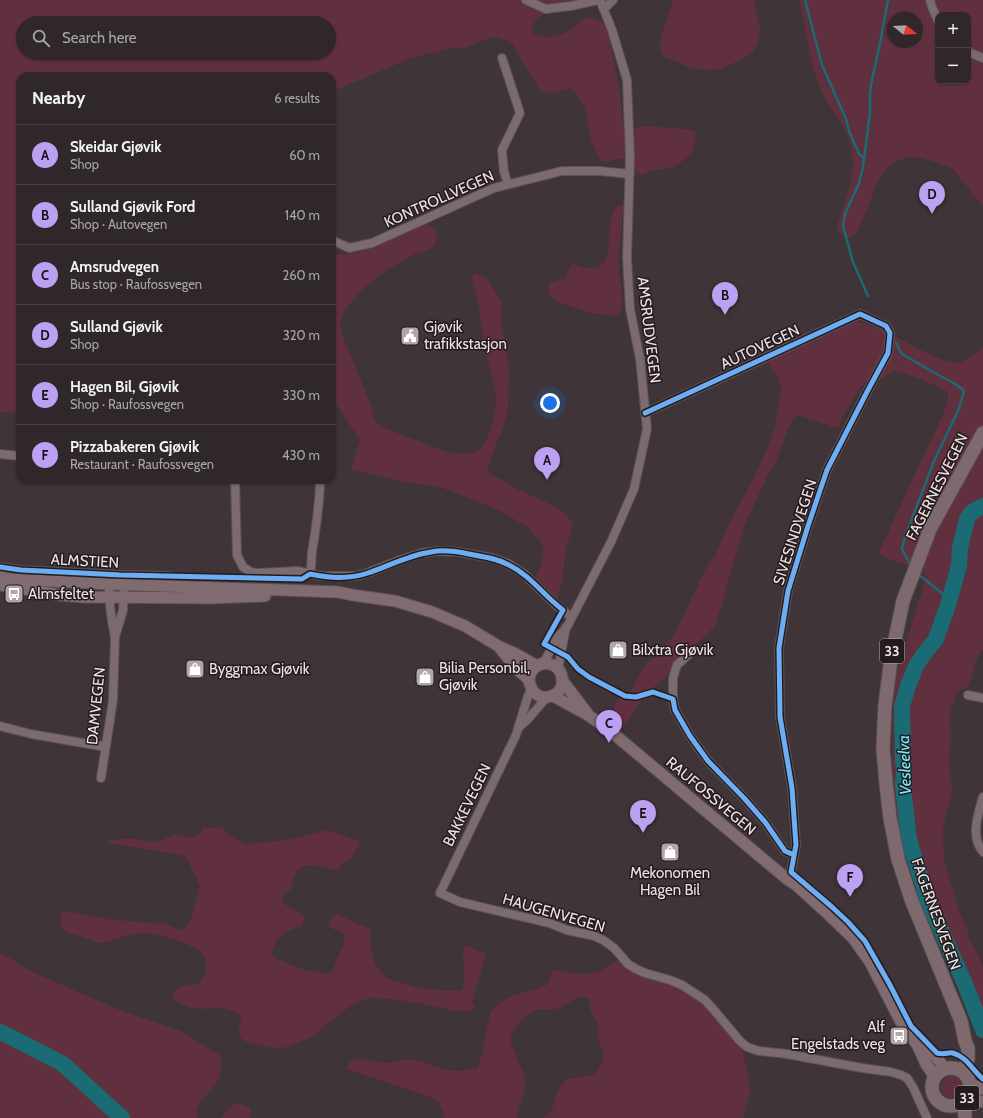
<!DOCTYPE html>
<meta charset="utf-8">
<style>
body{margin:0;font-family:Cabin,sans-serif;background:#372f31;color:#f1f3f6}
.controls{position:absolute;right:12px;top:12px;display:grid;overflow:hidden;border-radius:8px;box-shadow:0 1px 3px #0004}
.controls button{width:36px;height:36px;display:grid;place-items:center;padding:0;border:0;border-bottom:1px solid #4a4446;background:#2f2729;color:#f1f3f6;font:20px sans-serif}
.compass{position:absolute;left:887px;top:12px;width:36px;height:36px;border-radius:50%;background:#2f2729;box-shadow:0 1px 3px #0004;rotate:108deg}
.you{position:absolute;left:550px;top:403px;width:14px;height:14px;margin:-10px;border:3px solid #fff;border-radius:50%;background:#1a73e8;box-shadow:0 0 0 6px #1a73e833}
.badge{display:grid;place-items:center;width:26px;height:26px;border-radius:50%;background:#bca0f2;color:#111;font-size:13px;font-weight:700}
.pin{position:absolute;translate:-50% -33px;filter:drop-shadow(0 1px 2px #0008)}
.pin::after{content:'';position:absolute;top:21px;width:14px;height:12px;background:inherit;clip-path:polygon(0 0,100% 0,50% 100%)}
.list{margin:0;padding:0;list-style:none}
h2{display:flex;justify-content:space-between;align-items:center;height:52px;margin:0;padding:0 16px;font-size:17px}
h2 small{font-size:13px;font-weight:400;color:#a7a5a8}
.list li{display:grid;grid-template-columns:26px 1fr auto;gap:12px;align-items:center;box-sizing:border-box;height:60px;padding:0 16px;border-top:1px solid #4a4446}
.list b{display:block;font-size:15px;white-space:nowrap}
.list p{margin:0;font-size:13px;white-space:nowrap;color:#a7a5a8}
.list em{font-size:13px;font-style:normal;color:#a7a5a8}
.icon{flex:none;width:22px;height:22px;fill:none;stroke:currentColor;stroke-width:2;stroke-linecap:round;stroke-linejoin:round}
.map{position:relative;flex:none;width:983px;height:1118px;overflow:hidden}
.search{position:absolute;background:#2f2729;box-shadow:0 1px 3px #0004;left:16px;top:16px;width:320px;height:44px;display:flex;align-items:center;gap:10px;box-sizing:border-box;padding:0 14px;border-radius:22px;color:#a7a5a8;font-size:15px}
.panel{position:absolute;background:#2f2729;box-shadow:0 1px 3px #0004;left:16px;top:72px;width:320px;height:412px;border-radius:12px}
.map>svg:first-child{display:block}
.green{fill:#60303e;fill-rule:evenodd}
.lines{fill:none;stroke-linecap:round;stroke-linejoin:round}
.stream{stroke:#1b6b74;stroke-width:2.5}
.river{stroke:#1b6b74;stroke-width:16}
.minor-casing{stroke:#5a5154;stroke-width:10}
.secondary-casing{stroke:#5a5154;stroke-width:13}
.primary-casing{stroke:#5a5154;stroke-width:15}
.minor{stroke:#7b6a6e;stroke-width:8}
.secondary{stroke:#806b71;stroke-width:11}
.primary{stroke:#7e6a6e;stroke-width:13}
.cycleway-casing{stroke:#241b1d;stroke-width:8}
.cycleway{stroke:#6dadf4;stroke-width:5}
.labels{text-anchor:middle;stroke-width:3;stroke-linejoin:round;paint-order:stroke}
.shield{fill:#241b1d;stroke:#b2a6a9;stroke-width:1}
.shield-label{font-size:14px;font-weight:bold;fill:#efe2e5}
.street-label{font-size:15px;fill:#efe2e5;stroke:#241b1d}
.poi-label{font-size:15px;fill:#efe2e5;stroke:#241b1d;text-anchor:start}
.water-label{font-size:16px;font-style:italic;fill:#7cebfa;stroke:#241b1d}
</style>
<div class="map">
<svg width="983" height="1118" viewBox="0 0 983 1118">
<rect width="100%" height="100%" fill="#3f3437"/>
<path class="green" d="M0,0h574l-2,4c-15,4 -41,9 -40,29 11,7 25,3 35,-1 8,-4 14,-11 22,-15l12,4 3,3 4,7 10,50 5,41 1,4 4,1 9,1 8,-2 42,3 8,2 1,3 -1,8 -4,12 -7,6 -10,7 -8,2 -13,1 -11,5 -4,-1 -8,-15 -8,-1 -16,4 -4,-1 -3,-3 -7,-15 -8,-37 -7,-11 -6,-6h-4l-16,4 -9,-1 -3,-3 -28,-47 -15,-5 -9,2 -22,9h-13l-41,10 -63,27 -16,6v-15h-312v335l-1,2 -19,-1zM23,23h306v30h-306z
M672,0h82c2,19 11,28 2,47 -4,8 -10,10 -17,13 -5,3 -10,6 -16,8 -16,5 -36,0 -50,-8 -5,-2 -11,-3 -12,-8 -4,-11 7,-36 11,-47z
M798,0h185v207l-29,-37 -7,-4 -28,-9h-8l-12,3 -14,10 -7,10 -10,27 -12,27c-6,5 -13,3 -18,-3v-8c12,-39 25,-63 2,-102 -7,-11 -16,-21 -20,-34 -10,-25 -14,-53 -19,-80zM938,15h30v66h-30zM893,18h24v24h-24z
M620,205h4c-3,22 -5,44 -5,66 1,11 4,23 3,34 -1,5 -2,8 -6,11l-25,-3 -35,-12c-6,-5 -8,-10 -7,-18l16,-5 5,-11 4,-3c6,2 15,6 21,4 25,-5 5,-55 25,-63z
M421,224c8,0 18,4 15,14 0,3 -1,6 -3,8 -5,6 -14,6 -20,9 -23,13 -41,23 -59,44 -6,7 -12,13 -13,23 -1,6 0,10 2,15l29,71c0,9 5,16 12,20l63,24 21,2 8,-2 6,-5 6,-11 5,-16 3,-17v-8l-12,-50 -6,-43 -6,-24 2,-4h4l8,3 2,3 11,17 3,8 -1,17 8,46 -1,42 -6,20 -11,27 -3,12 1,4 3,2 11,5 14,9 27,12 14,8 7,5 6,6 1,4 -1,8 -6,20 -2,25 -8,28 -26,-19 4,-8 4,-3 5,-15 2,-12 -2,-4 -13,-16 -25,-15 -15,-7 -49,-19 -36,-5 -53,-13 9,-29 -28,-42v-143c16,0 35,-4 49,-11 14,-6 26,-15 40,-20z
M848,318c11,4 22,7 33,11 15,7 63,36 76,34 11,-2 19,-10 26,-17v304h-2l-2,3 -10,32 -2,3 -8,3 -3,2 -5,17 -1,8 1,21 -2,25 3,26 -1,9 -6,19 -2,12 1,29 2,8 13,44 9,20 1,8 10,18 4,11v56l-11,-34 -5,-12 -4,-16 -9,-19 -9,-23 -6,-6 -7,-4 -11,-5 -2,-3 -3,-13 -7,-15 -3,-16 -4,-12 -1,-12 -5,-21 -4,-37 1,-91 30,-97c1,-4 2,-9 2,-13 -2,-10 -40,-12 -46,-23 15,-33 30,-65 45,-98 6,-14 26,-47 24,-62 -9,-5 -46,-22 -55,-21 -4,1 -6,5 -10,7 -4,1 -8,0 -12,1 -11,3 -27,37 -33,48h-4l-36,-12 -4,2 -7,15 -12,32 -7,11 -23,49 -15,49 -7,28 -8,25 -13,13 -26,20 -5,11 -6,7 -15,14 -11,13 -16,24c-12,-8 -11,-16 -6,-28l8,-3 6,-6 16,-29 10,-6 6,-11 10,-8 33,-69 10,-14 13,-31 26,-47 12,-27 8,-23 4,-21 2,-17 -2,-8 -3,-7 -6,-6 -2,-8z
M223,827l4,7 18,10 43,-4 39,-10 33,11 -8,16 -10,7 -5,7c-11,-3 -29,-11 -39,-1 -5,5 -6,14 -8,21l-5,1 -3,7c3,9 15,12 22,16l1,4 -4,7 -15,6 -10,8 -4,12 1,4c14,8 27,13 43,16 5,1 11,2 16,0 2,-5 4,-11 6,-16 4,-8 8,-14 6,-23l-16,-6 2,-8 6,-6 15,8 15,6 4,2 1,20 2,8 3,8 10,13 36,11 37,2 4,-2 1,-9 -1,-33 4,-1 19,8 -14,48 3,5c-2,1 -3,3 -5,4 -8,3 -41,-6 -51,-8 -14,-2 -32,-5 -45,-5 -22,-1 -47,29 -64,40 -4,2 -23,9 -28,10 -7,0 -15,-2 -21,-3 -6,-1 -16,-2 -20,-7 -6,-7 2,-16 -1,-23 -5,-3 -11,-6 -18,-7 -7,-1 -14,1 -22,1 -10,0 -19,-4 -27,-10v-4c2,-2 3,-5 6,-7 7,-4 17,-1 23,-8 2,-3 3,-7 4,-11 4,-20 -23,-26 -37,-31 -8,-2 -16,-6 -24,-5 -9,0 -21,3 -30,6 -5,2 -10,4 -15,4l-35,-12c-7,-6 -5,-13 -2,-20l43,8 58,5 18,6 8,-9 10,-35 -14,-30 -82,-14c10,-3 21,-4 31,-3 6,1 12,3 18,3 8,0 18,-7 24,-7 13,1 18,8 26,-7z
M0,954l11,4 17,12 92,40 63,22 38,24c2,9 0,20 -5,28 -6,9 -25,22 -18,34h-198z
M620,959l12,9 52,16 56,55 11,51 -8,28h-199c2,-2 5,-5 7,-7 5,-10 6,-25 16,-32h4l12,-3h8l4,-2 5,-7 3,-8v-8l-5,-11 1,-13 -9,-18v-8l-1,-3c-13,-5 -22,9 -34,11 -6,2 -13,-1 -19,1 -6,1 -20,15 -23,21 -2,4 -3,8 -2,12l13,32 1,12 -8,31h-72l-7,-18 -91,-31c1,-18 29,-6 40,-6 9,-1 17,-5 27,-3 14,2 27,10 42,11 6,0 14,-2 21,-2 7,-18 10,-39 13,-58l3,-1 9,-9 11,-6 20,-5 12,-4 3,-3 4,-12 4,-1 18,4 22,-1z
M941 1087a11 11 0 1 1 22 0a11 11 0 1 1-22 0Z
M237,1103l12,4 2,3 -2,8h-28l12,-14z"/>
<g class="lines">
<path class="stream" d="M805,0l17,65 24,54 3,12 10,23 5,4
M868,296l-15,-34 -10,-36 2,-12 14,-31 4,-16 7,-54v-21l2,-12 7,-32 9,-48
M896,343l2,4 4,7 29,17 26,14 7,6 -1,4 -5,16 -24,50 -29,76 -3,12 9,17
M918,574l31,25"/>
<path class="river" d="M983,506l-11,6 -5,7 -7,29 -1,17 -10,37 -13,37 -13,16 -7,11 -8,20 -6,20 1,55 1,8 -1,17 5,46 2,12 13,40 3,12 39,88 18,46
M0,1032l7,3 56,29 59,54"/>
<defs>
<path id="minor" d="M526,0l20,9 25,-3 27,-6
M930,0l2,7 6,14
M604,9l9,-9
M968,52l15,6
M502,58l18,55 -18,37 2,22 4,12
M332,240l17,8 23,-5 122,-55 68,-17h38l30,3
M645,413l215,-99 26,12 4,7 -2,20 -20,37 -41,80 -19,56 -20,65 -9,57 1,69 12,71 4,57 -5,27 -4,7
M0,454l20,2
M235,480l2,75 6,12 8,5 7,1 40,-2 23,5h35l11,-3 36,-14 19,-6 16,-2 20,1 34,6 17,6 15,10 32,31 15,12
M0,567l21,3 100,5 48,1
M310,574c2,-8 1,-15 2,-22 4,-24 8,-48 8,-72
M109,584c0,19 2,35 6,53
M688,655l-11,10 -4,13v21l2,11 15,26 18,25 36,37 21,24 20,29 9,4
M543,664l14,-26 10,-11 44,-85 23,-53 13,-60 -7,-70 -10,-50 -3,-51 3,-101 -3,-77 -15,-50 -12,-30
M558,669l8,-42
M531,689l-3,7 -12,39 -76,158 20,9 89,21 18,7 27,6 9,4 11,8 14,16 8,5 9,4 25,7 12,5 23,15 9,10 26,31 7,6 12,4 28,3 75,14 29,4 10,3 6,3 6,9 14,31
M968,695l15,3
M0,726l31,8 75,13
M518,728l10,-9 19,-22
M101,778l12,-78 2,-63 8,-27 1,-25
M983,797c-5,17 -13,40 0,55"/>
<path id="secondary" d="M0,577l10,2 99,5 229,8 14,3 43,6 37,11 33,14 35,21 14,6 23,13
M0,585l59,10 24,2 128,1 54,-2
M500,648c6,8 12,15 18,22 3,3 9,7 11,11 2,5 2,10 7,13 5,4 12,4 18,1 5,-3 8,-7 8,-12 3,-24 -32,-27 -33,-2
M562,680l25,33
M553,696l35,19 21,15 178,149 9,6 32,29 25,24 17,24 31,60 17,24 8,18 9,13
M918,1046c16,7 17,9 27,23
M970,1084l13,5
M967,1098l16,4"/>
<path id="primary" d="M932 1087a19 19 0 1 1 38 0a19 19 0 1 1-38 0Z
M963,1072l5,-13v-11l-3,-7 -4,-20 -50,-122 -13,-40 -8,-41 -4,-35 -3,-34 2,-44 6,-46 12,-58 27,-72 53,-96
M964,1101l1,17"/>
</defs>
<use href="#minor" class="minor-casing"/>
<use href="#secondary" class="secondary-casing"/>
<use href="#primary" class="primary-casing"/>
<use href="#minor" class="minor"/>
<use href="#secondary" class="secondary"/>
<use href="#primary" class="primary"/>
<defs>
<path id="cycleway" d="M645,413l215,-99 26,12 4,7 -2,20 -20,37 -41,80 -19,56 -20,65 -9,57 1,69 12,71 4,57 -5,27 41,35 16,15 17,19 25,44 21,41 26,27c8,2 11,-1 16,0 14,4 20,18 30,26
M0,567l21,3 100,5 181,4 8,-5c18,4 40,5 58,-1 21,-7 41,-18 63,-21 14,-3 29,0 43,3 12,2 24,4 35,10 22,11 35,31 54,45l-19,34 24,13 10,12 11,8 36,19 11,1 17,-5 20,7 2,11 15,26 18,25 36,37 21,24 20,29 9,4"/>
</defs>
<use href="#cycleway" class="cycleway-casing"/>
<use href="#cycleway" class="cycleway"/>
</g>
<defs>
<symbol id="civic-square" viewBox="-11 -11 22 22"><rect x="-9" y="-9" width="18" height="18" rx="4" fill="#b1a5a8" stroke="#241b1d"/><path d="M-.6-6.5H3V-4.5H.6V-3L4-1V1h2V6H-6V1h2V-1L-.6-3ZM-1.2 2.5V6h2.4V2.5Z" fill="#fff"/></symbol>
<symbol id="bus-square" viewBox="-11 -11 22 22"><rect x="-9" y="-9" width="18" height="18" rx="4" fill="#b1a5a8" stroke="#241b1d"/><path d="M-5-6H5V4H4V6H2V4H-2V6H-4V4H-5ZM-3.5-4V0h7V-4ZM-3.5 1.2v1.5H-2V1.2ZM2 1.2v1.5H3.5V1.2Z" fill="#fff"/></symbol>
<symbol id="shop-square" viewBox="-11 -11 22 22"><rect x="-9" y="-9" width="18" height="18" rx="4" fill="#b1a5a8" stroke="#241b1d"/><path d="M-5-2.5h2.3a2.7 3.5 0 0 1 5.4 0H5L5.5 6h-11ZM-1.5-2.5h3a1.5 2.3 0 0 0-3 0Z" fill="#fff"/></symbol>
</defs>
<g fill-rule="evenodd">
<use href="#civic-square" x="399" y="325" width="22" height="22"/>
<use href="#bus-square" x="3" y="583" width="22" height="22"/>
<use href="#shop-square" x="607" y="639" width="22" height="22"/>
<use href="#shop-square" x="184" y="658" width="22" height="22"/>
<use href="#shop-square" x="414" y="666" width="22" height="22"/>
<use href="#shop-square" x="659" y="841" width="22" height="22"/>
<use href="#bus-square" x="888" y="1025" width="22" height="22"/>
</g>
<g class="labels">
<g class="shield">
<rect x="880" y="639" width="24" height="24" rx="3"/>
<rect x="955" y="1086" width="24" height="24" rx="3"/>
</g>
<g class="shield-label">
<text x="892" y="656">33</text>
<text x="967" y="1103">33</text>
</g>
<g class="street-label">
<text transform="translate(439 199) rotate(-24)" y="5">KONTROLLVEGEN</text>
<text transform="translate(649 330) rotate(83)" y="5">AMSRUDVEGEN</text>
<text transform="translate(760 347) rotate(-25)" y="5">AUTOVEGEN</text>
<text transform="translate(937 487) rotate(-63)" y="5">FAGERNESVEGEN</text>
<text transform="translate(795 532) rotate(-72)" y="5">SIVESINDVEGEN</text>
<text transform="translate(85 561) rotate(3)" y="5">ALMSTIEN</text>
<text transform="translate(96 706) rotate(-84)" y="5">DAMVEGEN</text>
<text transform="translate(711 796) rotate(40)" y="5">RAUFOSSVEGEN</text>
<text transform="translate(467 805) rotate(-64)" y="5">BAKKEVEGEN</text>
<text transform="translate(554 913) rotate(16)" y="5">HAUGENVEGEN</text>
<text transform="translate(936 914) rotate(70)" y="5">FAGERNESVEGEN</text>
</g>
<g class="poi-label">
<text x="424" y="332">Gjøvik<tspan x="424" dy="17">trafikkstasjon</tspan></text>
<text x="28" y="599">Almsfeltet</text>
<text x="632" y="655">Bilxtra Gjøvik</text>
<text x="439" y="673">Bilia Personbil,<tspan x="439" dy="17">Gjøvik</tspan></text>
<text x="209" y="674">Byggmax Gjøvik</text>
<text x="670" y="878" text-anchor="middle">Mekonomen<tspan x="670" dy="17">Hagen Bil</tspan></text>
<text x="885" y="1032" text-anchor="end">Alf<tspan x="885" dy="17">Engelstads veg</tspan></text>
</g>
<g class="water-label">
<text transform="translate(904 765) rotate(-92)" y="6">Vesleelva</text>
</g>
</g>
</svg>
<div class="controls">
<button>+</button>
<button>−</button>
</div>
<svg class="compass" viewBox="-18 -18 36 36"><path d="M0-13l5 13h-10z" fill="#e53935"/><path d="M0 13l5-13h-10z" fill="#a7a5a8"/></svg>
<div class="you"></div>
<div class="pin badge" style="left:547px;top:480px">A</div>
<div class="pin badge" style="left:725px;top:315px">B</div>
<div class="pin badge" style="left:609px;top:743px">C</div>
<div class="pin badge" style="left:932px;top:214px">D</div>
<div class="pin badge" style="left:643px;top:833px">E</div>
<div class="pin badge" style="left:850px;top:897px">F</div>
<div class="search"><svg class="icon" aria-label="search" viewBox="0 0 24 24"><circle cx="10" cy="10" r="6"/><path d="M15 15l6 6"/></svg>Search here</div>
<section class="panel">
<h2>Nearby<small>6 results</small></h2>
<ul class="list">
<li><span class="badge">A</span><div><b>Skeidar Gjøvik</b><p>Shop</p></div><em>60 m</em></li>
<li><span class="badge">B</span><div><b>Sulland Gjøvik Ford</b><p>Shop · Autovegen</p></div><em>140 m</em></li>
<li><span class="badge">C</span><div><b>Amsrudvegen</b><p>Bus stop · Raufossvegen</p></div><em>260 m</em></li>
<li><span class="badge">D</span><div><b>Sulland Gjøvik</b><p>Shop</p></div><em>320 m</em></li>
<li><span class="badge">E</span><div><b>Hagen Bil, Gjøvik</b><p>Shop · Raufossvegen</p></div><em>330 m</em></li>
<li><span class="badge">F</span><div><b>Pizzabakeren Gjøvik</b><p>Restaurant · Raufossvegen</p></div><em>430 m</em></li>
</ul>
</section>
</div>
